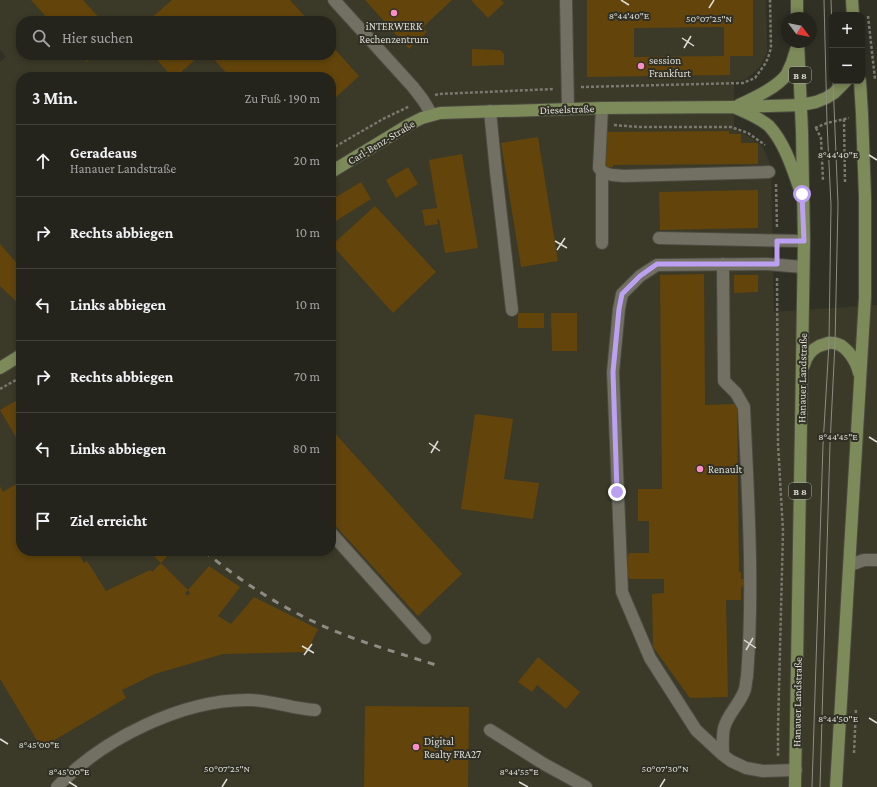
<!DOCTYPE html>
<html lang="de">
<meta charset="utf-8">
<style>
body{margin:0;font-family:"Crimson Pro",serif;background:#2d2c25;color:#f1f3f6}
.controls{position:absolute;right:12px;top:12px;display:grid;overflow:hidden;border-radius:8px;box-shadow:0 2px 6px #0003}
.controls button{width:36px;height:36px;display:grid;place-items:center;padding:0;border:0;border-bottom:1px solid #42413b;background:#25241c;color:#f1f3f6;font:20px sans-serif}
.compass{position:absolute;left:781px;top:12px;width:36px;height:36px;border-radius:50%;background:#25241c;box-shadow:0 2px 6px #0003;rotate:122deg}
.stop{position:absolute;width:12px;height:12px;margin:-9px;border:3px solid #bca0f2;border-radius:50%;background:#fff}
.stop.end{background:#bca0f2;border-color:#fff;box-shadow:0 1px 4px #0008}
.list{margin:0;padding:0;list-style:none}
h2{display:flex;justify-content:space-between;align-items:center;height:52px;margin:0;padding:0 16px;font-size:17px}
h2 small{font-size:13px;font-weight:400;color:#a3a4a3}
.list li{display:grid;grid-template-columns:26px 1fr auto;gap:12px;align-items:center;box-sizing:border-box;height:72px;padding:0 16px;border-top:1px solid #42413b}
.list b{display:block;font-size:15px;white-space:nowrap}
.list p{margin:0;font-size:13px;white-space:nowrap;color:#a3a4a3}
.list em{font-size:13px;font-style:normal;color:#a3a4a3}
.icon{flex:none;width:22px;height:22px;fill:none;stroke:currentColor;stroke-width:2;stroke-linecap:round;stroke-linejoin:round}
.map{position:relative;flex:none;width:877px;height:787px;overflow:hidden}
.search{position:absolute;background:#25241c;box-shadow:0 2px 6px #0003;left:16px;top:16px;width:320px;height:44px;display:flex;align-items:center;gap:10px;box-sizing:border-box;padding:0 14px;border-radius:16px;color:#a3a4a3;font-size:15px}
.panel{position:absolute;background:#25241c;box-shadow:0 2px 6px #0003;left:16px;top:72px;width:320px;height:484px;border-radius:16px}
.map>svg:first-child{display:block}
.built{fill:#3b3927;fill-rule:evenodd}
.building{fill:#63450b;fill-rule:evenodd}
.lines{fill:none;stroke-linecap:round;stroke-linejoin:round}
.minor-casing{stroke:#4c4b41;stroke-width:14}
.major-casing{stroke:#4c4b41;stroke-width:14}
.path{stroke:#7a796f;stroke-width:2.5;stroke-dasharray:3 2;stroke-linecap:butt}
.minor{stroke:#727063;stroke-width:12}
.major{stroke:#7d8a59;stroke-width:12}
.tram{stroke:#8e8d84;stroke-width:1}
.rail{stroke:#8e8d84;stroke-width:3;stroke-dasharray:7 7;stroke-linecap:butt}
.route{stroke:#bca0f2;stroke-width:5}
.ticks{fill:none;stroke:#deddd6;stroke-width:1.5}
.poi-dot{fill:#fa8fc7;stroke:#313025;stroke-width:1.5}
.labels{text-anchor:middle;stroke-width:4;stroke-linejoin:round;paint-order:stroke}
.shield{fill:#313025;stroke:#aaa9a1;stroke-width:1}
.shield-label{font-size:10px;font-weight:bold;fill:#deddd6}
.poi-label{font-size:11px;fill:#deddd6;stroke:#313025;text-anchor:start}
.street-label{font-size:11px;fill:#deddd6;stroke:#313025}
.ticks-label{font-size:10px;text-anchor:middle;fill:#deddd6;stroke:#313025;stroke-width:4;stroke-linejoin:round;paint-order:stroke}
</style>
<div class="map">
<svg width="877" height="787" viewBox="0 0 877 787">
<rect width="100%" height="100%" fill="#313025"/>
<path class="built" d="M0,0h766l1,52 -5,12 -8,9 -10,7 -10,1v48l14,7 14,10 5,10 4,13 3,143 103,-7v482h-877v-725l6,-5 -6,-7zM21,21h310v34h-310zM21,77h310v474h-310z"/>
<path class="building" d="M31,0h52l19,21h-52z
M172,0h118l19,21h-161z
M365,0h87l-29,27 4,5 -18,17z
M471,0h30l3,3 -16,15z
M587,0h166v56h-23v19l-143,2zM724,27v29l-90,1v-28l1,-1z
M331,45l28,31 -28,26v-25h-101l-20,-22h121z
M472,49l28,1 4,4v11l-32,1z
M81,55h13l-7,7z
M153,55h47l-24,22h-4z
M147,71l5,6h-11z
M729,131v3h12v9h17v21l-145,1v2l-8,1v-36z
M538,137l20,124 -37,6 -20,-124z
M462,154l16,94 -33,5 -6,-34 -2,1 1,4 -13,2 -3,-16 15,-2 -8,-48z
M408,167l10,17 -22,14 -10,-18z
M361,182l10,17 -40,25v-24z
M758,190v38l-98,2 -1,-38z
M375,206l61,66 -43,41 -61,-68z
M0,244l21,24v38l-21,-20z
M704,274l1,131 32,-1 2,168h2v7h5v7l-5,1v13h-15l2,97 -38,1 -37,-51 -1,-53 12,-1v-14h-34l-2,-2v-21l1,-3h20v-32h-11v-32h24l-2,-214z
M734,275h24v17l-24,1z
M518,313h26v15h-26z
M551,313h26v38h-25z
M21,398v41l-3,2 -18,-31z
M475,414l38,5 -9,60 35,4 -6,36 -72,-10z
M331,429l131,145 -44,42 -87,-95z
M21,481v70h56l7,12 3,-2 19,30 44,-21 2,2 9,-9 -12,-12h23l-11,12 27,27 -3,3 3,3 2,-3 -2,-3 21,-24 31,21 -22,29 13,8 23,-27 64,32 -11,23 -84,2 -68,20 -33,16 4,8 -80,47 -8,-3 -38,-63v-193l3,6z
M538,657l42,35 -14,17 -29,-24 -5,7 -14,-10z
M365,706l104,1 -1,80h-104z"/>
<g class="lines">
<defs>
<path id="minor" d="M334,0l79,87 10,13 9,15
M566,0l2,109
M602,108l-3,60c6,8 15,7 24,8l146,-4
M490,111l6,61 16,138
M659,238l145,3
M602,243v-70
M723,264l1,117 12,12 8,14c4,90 10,180 3,270 -1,3 -1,8 -2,12 -4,14 -17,24 -21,39 -2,9 -1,18 -1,27
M331,533l94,105
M850,565l14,-5h13
M490,730l54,34 42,23
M796,770l-33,1 -17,-3 -15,-7 -8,-6 -27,-25 -46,-72 -28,-66 -9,-220 6,-63 3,-15 18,-18 17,-11 110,-1 36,3
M57,787c45,-48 126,-88 192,-87 23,0 44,9 66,10"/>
<path id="major" d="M797,0v18
M852,0l1,15
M739,105c15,-7 39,-18 48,-31 4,-8 7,-16 9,-24
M736,108c11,5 24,10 33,18 15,16 23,41 30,61
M331,172l79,-48 12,-6 18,-5 162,-5 131,-1 68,-2 15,-3 10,-4 8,-5 12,-12
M804,365c2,-8 7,-15 15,-19 3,-1 6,-2 9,-3 16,-3 28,17 31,30
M0,368l21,-13
M795,787l9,-546 -2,-109 -4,-90
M836,787l29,-490v-100l-3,-83 -2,-33"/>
</defs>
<use href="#minor" class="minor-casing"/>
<use href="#major" class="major-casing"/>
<path class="path" d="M868,16l7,63
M581,87l162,-4 12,-5 10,-14 3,-6 3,-10 -1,-48
M435,95l4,-1 115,-5
M844,119l1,64
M614,125l25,2h92l17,6 17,12
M815,128l12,-5 22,-5
M816,128l5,10 2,43
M331,149l52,-30 27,-13
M776,184l1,43
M777,278l1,166 5,87 -5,197v29
M0,389l21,-12
M854,753l2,-45"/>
<use href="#minor" class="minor"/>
<use href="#major" class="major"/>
<path class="tram" d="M831,0l1,30
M812,787l11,-342 6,-102 2,-138 -4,-82 -3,-123
M820,787l10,-343 5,-101 3,-139 -5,-123"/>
<path class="rail" d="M204,551c34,28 67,50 106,69 41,20 86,32 129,46"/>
</g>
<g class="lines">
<path class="route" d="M617,492l-4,-120 6,-63 3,-15 18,-18 17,-12h120v-23h27l-2,-47"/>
</g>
<path class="ticks" d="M621,0l8,5M709,8l5,-8M682,38l12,8M684,48l7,-12M869,155l8,5M555,241l12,7M557,250l8,-12M869,437l8,5M429,443l11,8M431,453l7,-12M744,640l12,8M302,646l12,7M746,650l7,-12M304,655l8,-11M869,718l8,5M0,739l8,5M69,782l8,5M519,782l9,5M222,787l5,-8M660,787l5,-8"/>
<g class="poi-dot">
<circle cx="394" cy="13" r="4"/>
<circle cx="641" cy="66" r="4"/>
<circle cx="700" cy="469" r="4"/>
<circle cx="416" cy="747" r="4"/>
</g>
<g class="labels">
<g class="shield">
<rect x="789" y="67" width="22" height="16" rx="3"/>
<rect x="789" y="483" width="22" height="16" rx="3"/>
</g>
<g class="shield-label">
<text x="800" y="79">B 8</text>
<text x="800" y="495">B 8</text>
</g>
<g class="poi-label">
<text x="394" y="30" text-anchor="middle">iNTERWERK<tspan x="394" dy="13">Rechenzentrum</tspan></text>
<text x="649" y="64">session<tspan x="649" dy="13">Frankfurt</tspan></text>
<text x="708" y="473">Renault</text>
<text x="424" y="745">Digital<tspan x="424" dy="13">Realty FRA27</tspan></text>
</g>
<g class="street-label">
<text transform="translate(567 109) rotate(-2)" y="4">Dieselstraße</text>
<text transform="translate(381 142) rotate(-31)" y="4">Carl-Benz-Straße</text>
<text transform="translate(802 378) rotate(-89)" y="4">Hanauer Landstraße</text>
<text transform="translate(797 702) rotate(-89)" y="4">Hanauer Landstraße</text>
</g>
</g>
<g class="ticks-label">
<text x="629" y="19">8°44'40"E</text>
<text x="709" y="22">50°07'25"N</text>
<text x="838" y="158">8°44'40"E</text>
<text x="838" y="440">8°44'45"E</text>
<text x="838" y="722">8°44'50"E</text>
<text x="39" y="748">8°45'00"E</text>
<text x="227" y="772">50°07'25"N</text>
<text x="665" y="772">50°07'30"N</text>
<text x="69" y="775">8°45'00"E</text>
<text x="519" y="775">8°44'55"E</text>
</g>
</svg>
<div class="controls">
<button>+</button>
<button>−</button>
</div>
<svg class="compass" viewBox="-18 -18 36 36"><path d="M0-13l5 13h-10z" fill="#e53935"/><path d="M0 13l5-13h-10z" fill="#a3a4a3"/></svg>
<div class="stop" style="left:802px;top:194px"></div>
<div class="stop end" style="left:617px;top:492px"></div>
<div class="search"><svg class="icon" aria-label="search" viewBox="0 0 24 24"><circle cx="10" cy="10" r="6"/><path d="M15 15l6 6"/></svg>Hier suchen</div>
<section class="panel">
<h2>3 Min.<small>Zu Fuß · 190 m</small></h2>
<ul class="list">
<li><svg class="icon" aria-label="ahead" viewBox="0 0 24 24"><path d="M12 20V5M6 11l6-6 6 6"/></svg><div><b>Geradeaus</b><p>Hanauer Landstraße</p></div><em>20 m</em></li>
<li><svg class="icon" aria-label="right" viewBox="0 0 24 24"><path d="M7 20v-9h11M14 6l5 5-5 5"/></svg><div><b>Rechts abbiegen</b></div><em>10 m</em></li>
<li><svg class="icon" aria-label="left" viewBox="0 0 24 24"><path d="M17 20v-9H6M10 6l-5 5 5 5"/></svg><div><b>Links abbiegen</b></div><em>10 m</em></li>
<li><svg class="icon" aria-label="right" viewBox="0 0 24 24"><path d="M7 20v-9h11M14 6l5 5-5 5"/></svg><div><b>Rechts abbiegen</b></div><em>70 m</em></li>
<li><svg class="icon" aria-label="left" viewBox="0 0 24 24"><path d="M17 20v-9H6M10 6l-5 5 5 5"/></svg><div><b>Links abbiegen</b></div><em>80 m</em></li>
<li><svg class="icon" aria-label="arrive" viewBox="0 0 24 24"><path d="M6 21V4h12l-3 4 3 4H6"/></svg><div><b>Ziel erreicht</b></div></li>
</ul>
</section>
</div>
